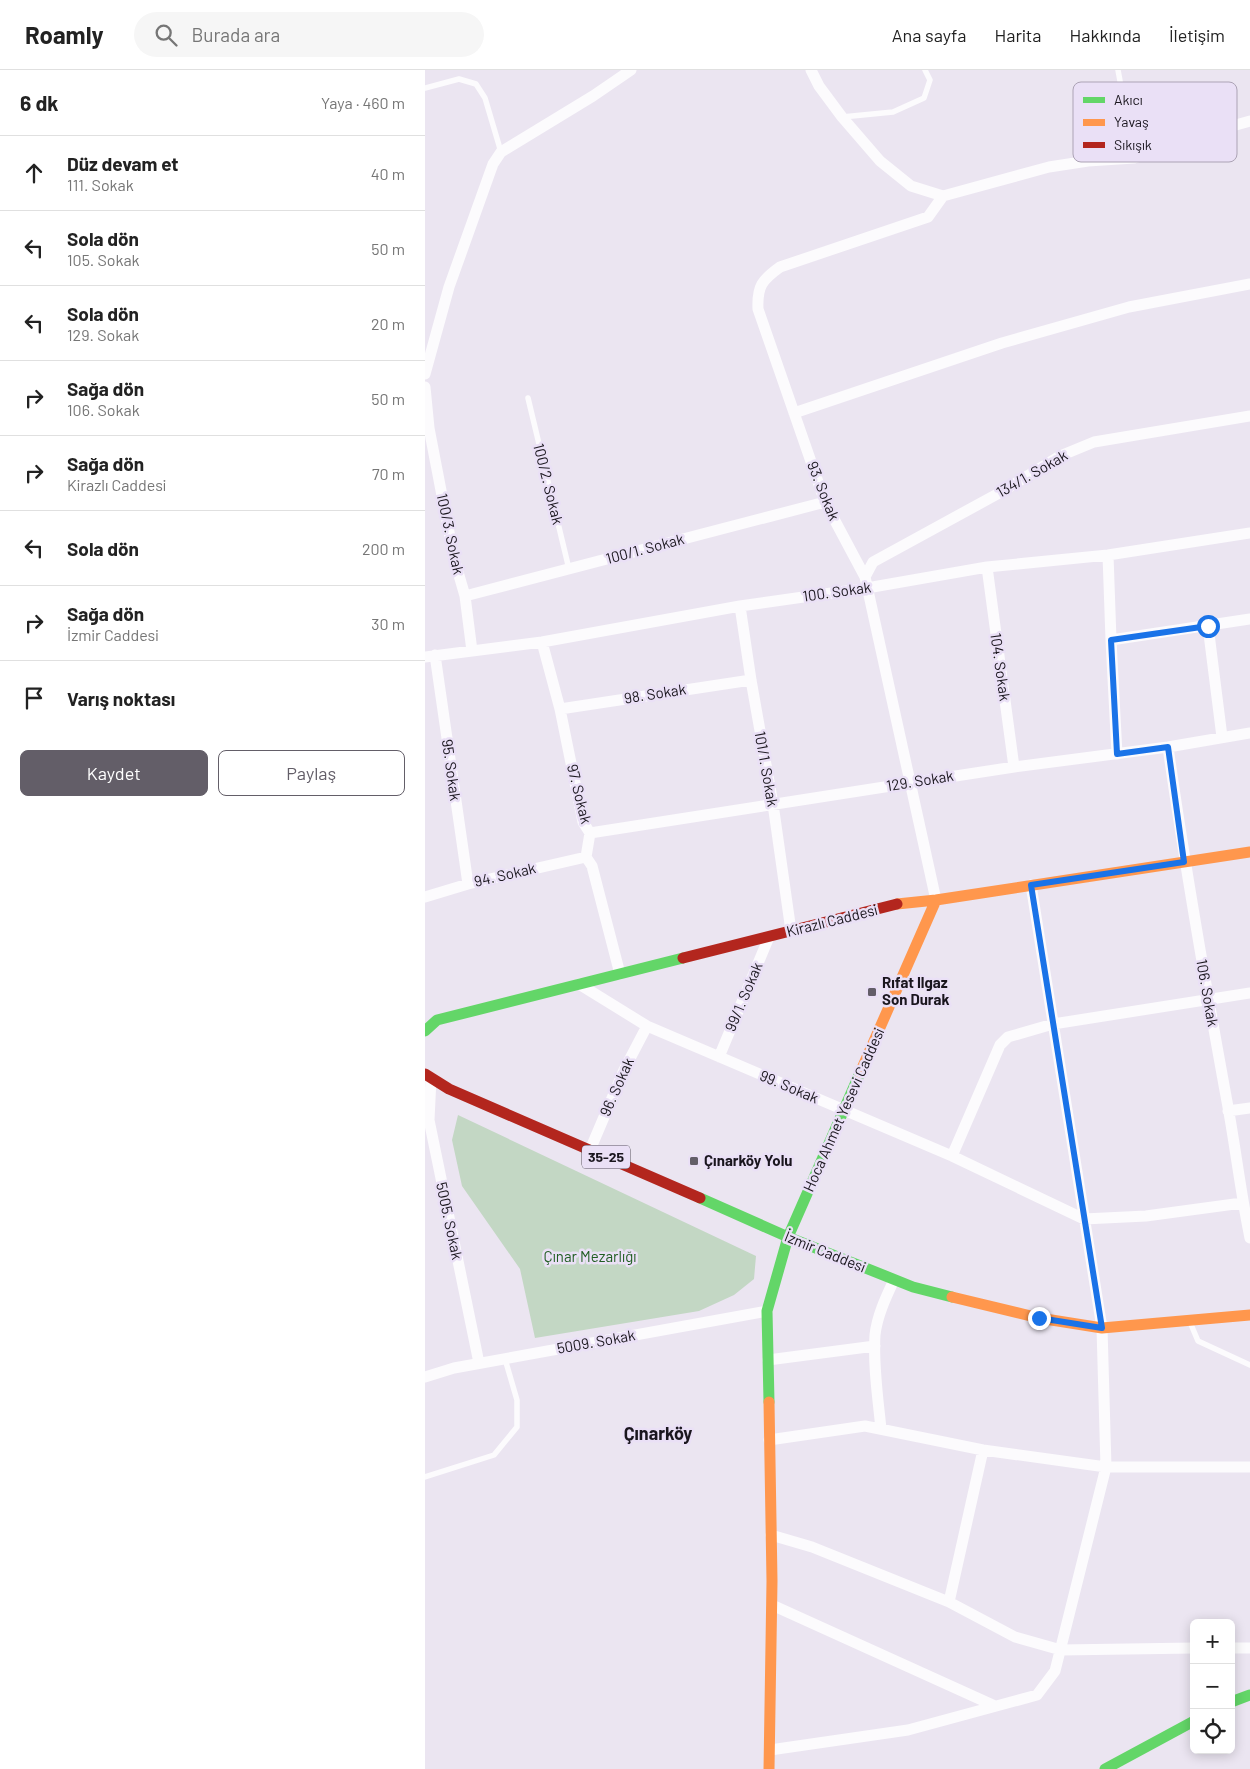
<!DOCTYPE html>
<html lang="tr">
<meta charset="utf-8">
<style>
body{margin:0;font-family:Barlow,sans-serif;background:#f6f6f6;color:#222}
.controls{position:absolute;right:15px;bottom:15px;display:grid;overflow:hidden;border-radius:8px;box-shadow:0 2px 12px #0003}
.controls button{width:45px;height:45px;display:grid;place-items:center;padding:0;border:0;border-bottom:1px solid #e0e0e0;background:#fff;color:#222;font:25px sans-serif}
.stop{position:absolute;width:15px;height:15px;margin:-11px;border:4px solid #1a73e8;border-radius:50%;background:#fff}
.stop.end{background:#1a73e8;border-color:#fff;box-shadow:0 1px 5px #0008}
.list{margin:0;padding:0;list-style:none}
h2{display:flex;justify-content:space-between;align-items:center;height:65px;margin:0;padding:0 20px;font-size:21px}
h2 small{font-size:16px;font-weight:400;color:#767676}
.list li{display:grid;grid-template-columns:32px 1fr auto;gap:15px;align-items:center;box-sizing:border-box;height:75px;padding:0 20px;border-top:1px solid #e0e0e0}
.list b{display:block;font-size:19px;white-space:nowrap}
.list p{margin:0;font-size:16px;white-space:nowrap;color:#767676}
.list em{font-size:16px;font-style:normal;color:#767676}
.actions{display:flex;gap:10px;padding:15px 20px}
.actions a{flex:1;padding:11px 0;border:1px solid #635e68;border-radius:8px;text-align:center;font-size:18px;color:#635e68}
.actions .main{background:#635e68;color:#fff}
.icon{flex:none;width:28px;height:28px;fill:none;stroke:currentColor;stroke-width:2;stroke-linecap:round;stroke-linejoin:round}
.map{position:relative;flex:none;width:825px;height:1699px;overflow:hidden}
header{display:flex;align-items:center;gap:30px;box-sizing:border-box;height:70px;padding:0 25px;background:#fff;border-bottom:1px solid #e0e0e0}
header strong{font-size:24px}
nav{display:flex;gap:28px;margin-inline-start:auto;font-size:18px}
.search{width:350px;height:45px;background:#f6f6f6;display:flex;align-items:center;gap:12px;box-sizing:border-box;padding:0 18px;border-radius:28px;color:#767676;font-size:19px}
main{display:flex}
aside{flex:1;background:#fff}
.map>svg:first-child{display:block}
.green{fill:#c3d7c4}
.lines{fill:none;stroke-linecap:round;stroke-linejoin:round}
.lane{stroke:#fcfbfd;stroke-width:5.5}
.street{stroke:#fcfbfd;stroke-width:11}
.fast{stroke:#63d668;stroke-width:11}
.slow{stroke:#ff974d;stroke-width:11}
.jam{stroke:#b3261e;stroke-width:11}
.route{stroke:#1a73e8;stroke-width:6}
.poi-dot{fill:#635e68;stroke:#eae0f6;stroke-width:2}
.labels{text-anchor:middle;stroke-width:5;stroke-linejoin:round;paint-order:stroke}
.shield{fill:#eae0f6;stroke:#58535f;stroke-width:1}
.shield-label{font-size:14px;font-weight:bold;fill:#1a161e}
.street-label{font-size:15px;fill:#1a161e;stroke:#eae0f6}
.poi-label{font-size:15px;font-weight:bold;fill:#1a161e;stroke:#eae0f6;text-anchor:start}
.park-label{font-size:15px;fill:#1f5d21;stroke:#eae0f6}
.quarter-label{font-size:18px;font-weight:bold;fill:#1a161e;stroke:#eae0f6}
.key{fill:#eae0f6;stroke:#aca3b5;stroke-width:1}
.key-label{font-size:14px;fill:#1a161e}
</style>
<header>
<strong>Roamly</strong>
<div class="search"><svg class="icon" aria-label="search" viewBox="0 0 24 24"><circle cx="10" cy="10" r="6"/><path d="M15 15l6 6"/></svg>Burada ara</div>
<nav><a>Ana sayfa</a><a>Harita</a><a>Hakkında</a><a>İletişim</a></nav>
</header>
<main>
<aside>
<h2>6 dk<small>Yaya · 460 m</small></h2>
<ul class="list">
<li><svg class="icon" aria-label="ahead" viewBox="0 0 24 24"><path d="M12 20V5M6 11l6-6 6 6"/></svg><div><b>Düz devam et</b><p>111. Sokak</p></div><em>40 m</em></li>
<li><svg class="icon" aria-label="left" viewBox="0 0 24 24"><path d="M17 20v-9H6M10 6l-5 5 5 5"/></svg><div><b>Sola dön</b><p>105. Sokak</p></div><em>50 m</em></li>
<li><svg class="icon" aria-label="left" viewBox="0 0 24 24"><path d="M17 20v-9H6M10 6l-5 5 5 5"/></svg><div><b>Sola dön</b><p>129. Sokak</p></div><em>20 m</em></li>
<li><svg class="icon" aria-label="right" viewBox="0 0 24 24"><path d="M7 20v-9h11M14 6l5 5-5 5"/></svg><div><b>Sağa dön</b><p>106. Sokak</p></div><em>50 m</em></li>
<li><svg class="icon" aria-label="right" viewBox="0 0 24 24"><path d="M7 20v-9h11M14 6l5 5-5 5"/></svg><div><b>Sağa dön</b><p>Kirazlı Caddesi</p></div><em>70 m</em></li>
<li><svg class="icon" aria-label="left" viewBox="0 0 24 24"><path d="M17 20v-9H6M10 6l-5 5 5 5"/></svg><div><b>Sola dön</b></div><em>200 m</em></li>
<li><svg class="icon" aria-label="right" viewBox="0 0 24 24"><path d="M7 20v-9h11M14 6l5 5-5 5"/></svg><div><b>Sağa dön</b><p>İzmir Caddesi</p></div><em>30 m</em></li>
<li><svg class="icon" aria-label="arrive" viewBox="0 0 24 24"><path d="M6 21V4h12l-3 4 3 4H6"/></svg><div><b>Varış noktası</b></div></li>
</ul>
<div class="actions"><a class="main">Kaydet</a><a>Paylaş</a></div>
</aside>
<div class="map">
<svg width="825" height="1699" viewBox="0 0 825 1699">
<rect width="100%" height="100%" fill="#ebe5f1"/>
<path class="green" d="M33,1045l298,141 -2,23 -20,16 -35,16 -164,27 -15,-69 -58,-83 -10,-46z"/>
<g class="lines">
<path class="lane" d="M693,0l16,88
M0,18l34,-9 17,5 9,14 16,54
M417,47l51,-5 31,-14 6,-18 -5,-10
M103,328l41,171
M765,1252l8,19 52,24
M0,1407l69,-22 23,-28v-27l-12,-41"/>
<path class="street" d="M386,0l8,16 23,31 38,44 31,25 32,10 106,-29 39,-6 46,-3 84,-28 32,-9
M0,304l24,-87 44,-123 8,-12 92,-56 38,-26
M0,317l4,41 25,130 11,38 7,55
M369,343l208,-70 127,-36 121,-23
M683,485l3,85 6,114
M562,497l27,200
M440,507l8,-15 128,-70 59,-36 34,-14 156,-26
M40,526l360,-94
M315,536l11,74 22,124 18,127
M783,556l14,111
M686,570l139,-21
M117,572l18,67 23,113 7,11 -4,24 6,9 28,108
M10,585l33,229
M0,587l117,-15 198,-36 127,-18 120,-21 121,-12 142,-22
M135,639l191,-29
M743,677c17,121 38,240 60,360 8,44 13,88 22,131
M165,763l320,-50 104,-16 154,-20 82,-14
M0,827l43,-13 118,-27
M511,830l-71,-323 -40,-75 -67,-193c-1,-23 4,-29 22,-42l148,-50 15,-21
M154,914l68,42 305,130 132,63 62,-3 96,-13
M294,987l50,-120
M6,1008l-2,42 50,243
M803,1041l22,-3
M165,1080l34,-80 23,-44
M527,1086l48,-111 8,-8 45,-13 197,-31
M343,1290l107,-14
M0,1307l29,-9 313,-57
M456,1359c-3,-31 -8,-63 -6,-94 2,-19 11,-38 19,-55
M344,1370l96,-14 118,24 123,17h144
M346,1465l41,12 137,55 66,35 46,13 133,-2
M524,1532l34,-152
M347,1535l223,101
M806,1578h19
M345,1680l138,-20 129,-35 18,-24 51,-204 -4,-139 -71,-443"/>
<path class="fast" d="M0,961l12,-11 246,-62
M275,1128l88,39 125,50 39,10
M344,1332l-2,-91 21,-74 72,-164
M806,1632l19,-7
M680,1699l89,-48"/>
<path class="slow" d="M472,834l39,-4 314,-48
M435,1003l76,-173
M527,1227l87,21 63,10 148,-13
M344,1332l3,179 -3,188"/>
<path class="jam" d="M258,888l214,-54
M0,1004l24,15 251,109"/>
</g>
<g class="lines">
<path class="route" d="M614,1248l63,10 -71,-443 153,-23 -16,-115 -51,7 -6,-114 97,-14"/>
</g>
<g class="poi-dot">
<rect x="442" y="917" width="10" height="10" rx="2.5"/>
<rect x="264" y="1086" width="10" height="10" rx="2.5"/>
</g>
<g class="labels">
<rect class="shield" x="157" y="1075.5" width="48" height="23" rx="4"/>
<g class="shield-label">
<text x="181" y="1092">35-25</text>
</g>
<g class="street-label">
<text transform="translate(607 404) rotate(-30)" y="5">134/1. Sokak</text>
<text transform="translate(123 414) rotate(76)" y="5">100/2. Sokak</text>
<text transform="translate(398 421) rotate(68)" y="5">93. Sokak</text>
<text transform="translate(25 464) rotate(78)" y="5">100/3. Sokak</text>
<text transform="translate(220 479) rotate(-15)" y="5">100/1. Sokak</text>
<text transform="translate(412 522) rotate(-8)" y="5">100. Sokak</text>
<text transform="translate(575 597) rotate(82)" y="5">104. Sokak</text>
<text transform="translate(230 624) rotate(-9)" y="5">98. Sokak</text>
<text transform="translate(341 699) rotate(80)" y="5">101/1. Sokak</text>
<text transform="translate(26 700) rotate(82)" y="5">95. Sokak</text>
<text transform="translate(495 711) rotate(-9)" y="5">129. Sokak</text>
<text transform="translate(154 724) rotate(76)" y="5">97. Sokak</text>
<text transform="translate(80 805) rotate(-13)" y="5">94. Sokak</text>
<text transform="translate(407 851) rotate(-14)" y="5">Kirazlı Caddesi</text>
<text transform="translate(782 923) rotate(80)" y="5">106. Sokak</text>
<text transform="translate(319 927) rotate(-67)" y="5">99/1. Sokak</text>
<text transform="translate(192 1017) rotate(-66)" y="5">96. Sokak</text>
<text transform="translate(364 1017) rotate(23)" y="5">99. Sokak</text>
<text transform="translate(419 1040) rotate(-66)" y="5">Hoca Ahmet Yesevi Caddesi</text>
<text transform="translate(24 1151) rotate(78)" y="5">5005. Sokak</text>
<text transform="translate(400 1182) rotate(22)" y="5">İzmir Caddesi</text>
<text transform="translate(171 1272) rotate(-10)" y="5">5009. Sokak</text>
</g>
<g class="poi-label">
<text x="457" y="918">Rıfat Ilgaz<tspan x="457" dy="17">Son Durak</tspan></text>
<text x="279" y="1096">Çınarköy Yolu</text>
</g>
<g class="park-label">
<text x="165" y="1192">Çınar Mezarlığı</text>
</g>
<g class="quarter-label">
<text x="233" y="1370">Çınarköy</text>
</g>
</g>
<rect x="648" y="12" width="164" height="80" rx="8" class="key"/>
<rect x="658" y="27" width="22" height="6" fill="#63d668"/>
<rect x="658" y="49" width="22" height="7" fill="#ff974d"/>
<rect x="658" y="72" width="22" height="6" fill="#b3261e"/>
<g class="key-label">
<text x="689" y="35">Akıcı</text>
<text x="689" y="57">Yavaş</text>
<text x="689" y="80">Sıkışık</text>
</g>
</svg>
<div class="controls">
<button>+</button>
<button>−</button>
<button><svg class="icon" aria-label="locate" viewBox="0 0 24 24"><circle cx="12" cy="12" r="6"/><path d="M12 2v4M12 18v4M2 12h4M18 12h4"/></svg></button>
</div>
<div class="stop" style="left:783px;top:556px"></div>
<div class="stop end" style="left:614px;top:1248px"></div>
</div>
</main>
